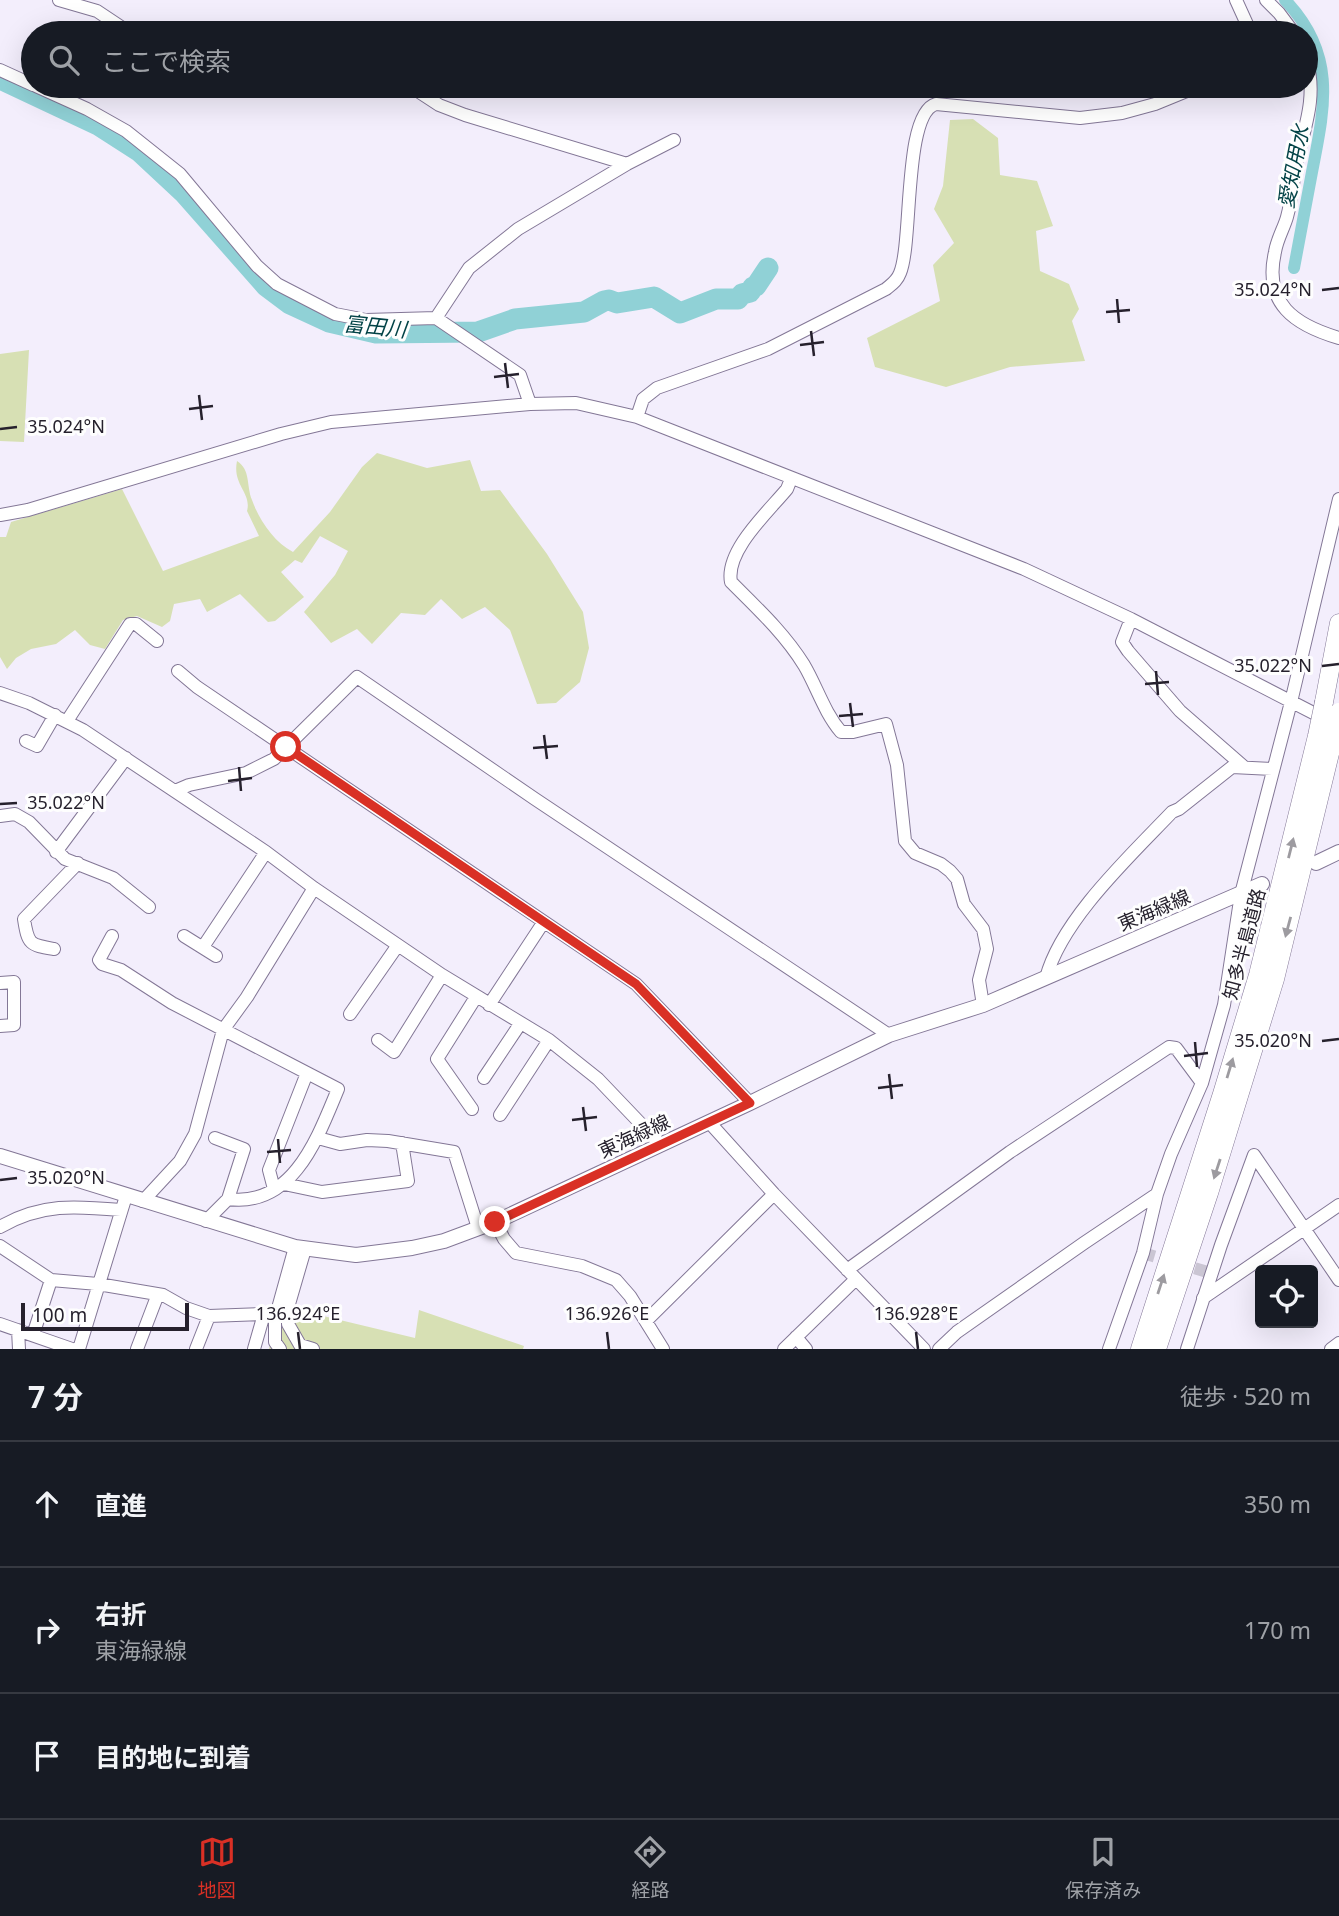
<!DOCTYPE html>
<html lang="ja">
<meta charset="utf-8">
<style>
body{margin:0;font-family:"Noto Sans","Noto Sans JP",sans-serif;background:#20242c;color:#f1f3f6}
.controls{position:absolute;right:21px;bottom:21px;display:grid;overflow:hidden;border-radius:7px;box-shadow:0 7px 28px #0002}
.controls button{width:63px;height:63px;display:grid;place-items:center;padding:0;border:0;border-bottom:2px solid #363941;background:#171b24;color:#f1f3f6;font:35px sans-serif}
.scale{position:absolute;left:21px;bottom:18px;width:168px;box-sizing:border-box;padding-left:7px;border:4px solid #26212d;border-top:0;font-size:19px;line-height:24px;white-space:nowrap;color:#26212d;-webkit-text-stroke:5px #fefefe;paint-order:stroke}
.stop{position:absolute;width:21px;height:21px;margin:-16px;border:5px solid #d93025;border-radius:50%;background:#fff}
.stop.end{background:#d93025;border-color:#fff;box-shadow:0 2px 7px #0008}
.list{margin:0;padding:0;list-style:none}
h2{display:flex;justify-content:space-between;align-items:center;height:91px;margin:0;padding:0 28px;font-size:30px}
h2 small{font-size:23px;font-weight:400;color:#9ea1a6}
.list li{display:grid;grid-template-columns:46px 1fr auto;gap:21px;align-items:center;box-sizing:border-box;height:126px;padding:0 28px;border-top:2px solid #363941}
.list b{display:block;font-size:26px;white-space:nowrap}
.list p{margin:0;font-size:23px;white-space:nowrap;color:#9ea1a6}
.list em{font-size:23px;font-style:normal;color:#9ea1a6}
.icon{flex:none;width:38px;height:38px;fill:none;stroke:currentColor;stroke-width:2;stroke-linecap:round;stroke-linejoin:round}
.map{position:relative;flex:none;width:1339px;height:1349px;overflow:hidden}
.search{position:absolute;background:#171b24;box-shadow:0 7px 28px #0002;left:21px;right:21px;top:21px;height:77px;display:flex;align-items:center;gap:18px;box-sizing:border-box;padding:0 24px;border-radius:38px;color:#9ea1a6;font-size:26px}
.sheet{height:469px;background:#171b24}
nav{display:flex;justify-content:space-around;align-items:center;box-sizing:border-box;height:98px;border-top:2px solid #363941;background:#171b24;font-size:19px;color:#9ea1a6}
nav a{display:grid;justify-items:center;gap:4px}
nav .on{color:#d93025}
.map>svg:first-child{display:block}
.green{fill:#d7e0b4}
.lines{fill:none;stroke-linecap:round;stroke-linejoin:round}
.canal{stroke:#90d1d6;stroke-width:12}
.river{stroke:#90d1d6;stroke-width:21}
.minor-tunnel{stroke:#cac5d3;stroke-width:12;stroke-dasharray:12 6;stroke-linecap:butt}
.minor-casing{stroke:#837796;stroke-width:14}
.major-casing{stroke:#837796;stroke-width:16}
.highway-casing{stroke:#837796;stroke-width:19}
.minor{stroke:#fff;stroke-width:12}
.major{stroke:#fff;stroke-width:14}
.highway{stroke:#fff;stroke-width:18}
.highway-bridge-casing{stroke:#837796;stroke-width:19;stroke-linecap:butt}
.highway-bridge{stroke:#fff;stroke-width:18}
.oneway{fill:#9d9ba0}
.route{stroke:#d93025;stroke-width:9}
.ticks{fill:none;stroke:#26212d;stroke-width:2.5}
.labels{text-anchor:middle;stroke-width:6;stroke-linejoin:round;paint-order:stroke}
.street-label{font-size:19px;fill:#26212d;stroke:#fefefe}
.water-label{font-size:21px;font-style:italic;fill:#034347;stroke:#fefefe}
.ticks-label{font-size:18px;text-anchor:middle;fill:#26212d;stroke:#fefefe;stroke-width:6;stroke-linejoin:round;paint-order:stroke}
</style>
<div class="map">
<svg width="1339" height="1349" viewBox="0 0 1339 1349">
<rect width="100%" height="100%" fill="#f3eefc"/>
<path class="green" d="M973,119l25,19 2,37 37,6 16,45 -17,5 4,40 29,13 10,25 -7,12 13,40 -75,6 -64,20 -71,-20 -8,-29 73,-37 -7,-36 21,-22 -20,-34 9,-23 7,-66z
M29,350l-5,92 -24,-1v-87z
M377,453l50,15 43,-8 11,31 19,-1 47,64 36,58 6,36 -9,34 -24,21 -19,1 -27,-74 -25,-23 -23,12 -21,-20 -16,16 -24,-2 -29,31 -15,-15 -26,14 -27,-31 31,-37 13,-24 -28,-15 -18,27 -7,-3 -14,12 23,25 -29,24 -7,1 -28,-28 -33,18 -7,-13 -26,5 -4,17 -8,6 -25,-11 -14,4 -18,29 -15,-4 -15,-15 -19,14 -25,5 -15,9 -9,11 -7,-12v-120h6l5,-15 111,-33 41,82 96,-35 -12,-25c5,-18 -15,-26 -10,-50 14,9 9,24 15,39 7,20 22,42 41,52l37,-40 32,-45z
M294,1309l121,29 4,-28 105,36 -1,3h-254l4,-15z"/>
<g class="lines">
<path class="canal" d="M1285,0c52,54 40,106 27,172 -6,32 -12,64 -18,96"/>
<path class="river" d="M0,79l98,46 42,27 44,41 82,93 24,18 39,18 47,11 102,-1 37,-13 69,-7 20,-11 5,-1 8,3 37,-6 26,16 36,-14h22l4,-5 8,-2 3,-5 3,-1 12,-18"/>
<path class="minor-tunnel" d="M1143,1253l68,20"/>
<defs>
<path id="minor" d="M59,0l38,11 33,22
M1236,0l15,33
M1266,0l13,13 15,20
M1306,59c12,37 -2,70 -10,105 -3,17 -4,35 -9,53 -3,11 -10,22 -12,35 -12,52 20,73 64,86
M0,70l33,15
M36,86l51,23 39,22 54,43 77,92 20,18 58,30 31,6 70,-2 84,57 10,29
M410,86l29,19 26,10 162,49
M436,318l33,-50 49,-39 109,-65 47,-24
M637,417l6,-18 14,-11 111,-39 118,-60c6,-5 11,-8 14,-16 13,-31 3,-160 36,-169l144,14 42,-5 33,-9 44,-18
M791,479l-4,10c-19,23 -62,62 -56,93 26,26 53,51 73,83 13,22 20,47 37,67h12l33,-8 11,41 8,76 10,12 26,11 9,7 7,8 7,25 19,25 4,20 -8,31 4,25
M0,515l28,-5 253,-76 50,-12 199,-18 46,-1 61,14 387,152 107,50 196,101
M1131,619l-9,23 6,9 52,60 63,55
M178,671l19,16 439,297 114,119
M0,693l29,10 54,27 183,122 48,36 128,87 107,65 49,39 63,66
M67,721l63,-97h6l21,17
M26,741l11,5 18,-31
M175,791l14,-6 57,-12 28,-14 83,-82 178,122 354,236
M0,816l15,-2 14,8 36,37 48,19 36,29
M56,852l70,-94
M112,936l-13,24 3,4 19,6 51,33 166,86c-20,48 -45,119 -110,110
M184,936l32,20
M203,947l63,-95
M54,949c-24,-4 -26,-4 -30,-30l54,-56
M1046,978c15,-58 85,-123 126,-166l7,-3 53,-42 41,2
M0,983l14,-1v43l-14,1
M489,1005l54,-82
M350,1014l48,-69
M378,1040l16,12 48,-77
M484,1078l36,-54
M472,1109l-35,-50 39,-62
M500,1115l49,-75
M709,1122l65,72 150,155
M318,1138l22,6 27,-4 21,1 66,11 24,76
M284,1184l38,8 86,-11 -6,-38
M274,1189l-5,-19 38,-97
M143,1201l37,-40 15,-27 28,-104 24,-33 67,-109
M206,1221l22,-22 16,-50 -29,-11
M495,1222l9,17 12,14 66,13 34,14 14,16 33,53
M0,1227c41,-24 76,-21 121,-17
M0,1246l51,34 47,4 65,11 23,13 23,8 55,-2 -10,35
M305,1249l-16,55 -1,20 12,21 13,4
M847,1270l163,-118 159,-105 7,1 26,35
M1203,1298l136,-93
M646,1321l128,-127
M0,1324l72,25
M18,1330l1,19
M33,1335l18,-55
M796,1337l10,12
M79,1349l47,-153
M137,1349l21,-55
M196,1349l13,-33
M280,1349l-5,-7v-23l20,-72
M784,1349l72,-70
M939,1349l18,-17 127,-89 73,-49
M1109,1349l34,-96 14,-59 14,-40 31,-71 22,-78 17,-111 50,-192 48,-203
M1187,1349l34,-104 33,-90 85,125
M1331,1349l8,-6"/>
<path id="major" d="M1316,863l23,-11
M0,1156l295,91 61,8 56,-7 32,-7 51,-19 255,-119 139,-68 94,-30 279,-121"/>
<path id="highway" d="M1324,702l15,-79
M1140,1349l82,-255 36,-119 59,-239
M1157,1349l52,-156 66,-214 58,-238"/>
</defs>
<use href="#minor" class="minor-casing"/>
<use href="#major" class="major-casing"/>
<use href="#highway" class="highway-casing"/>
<use href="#minor" class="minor"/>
<use href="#major" class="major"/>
<use href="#highway" class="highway"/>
<defs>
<path id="highway-bridge" d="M1317,736l7,-34
M1333,741l6,-29"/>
</defs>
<use href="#highway-bridge" class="highway-bridge-casing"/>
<use href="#highway-bridge" class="highway-bridge"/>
</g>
<defs><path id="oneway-solid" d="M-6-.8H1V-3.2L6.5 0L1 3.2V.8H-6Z" transform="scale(1.75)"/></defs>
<g class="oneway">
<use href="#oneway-solid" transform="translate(1291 848) rotate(-76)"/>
<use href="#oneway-solid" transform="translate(1288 927) rotate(105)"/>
<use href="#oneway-solid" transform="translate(1230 1068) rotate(-73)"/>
<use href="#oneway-solid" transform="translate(1217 1169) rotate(108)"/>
<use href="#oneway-solid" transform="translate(1161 1284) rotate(-72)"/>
</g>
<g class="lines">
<path class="route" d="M286,747l350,237 114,119 -255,119"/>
</g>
<path class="ticks" d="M1322,290l17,-2M1117,299l2,24M1106,312l24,-2M811,331l3,25M800,345l24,-3M505,363l3,25M494,377l25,-3M199,395l3,25M189,409l24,-3M0,429l17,-2M1322,666l17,-2M1156,671l2,24M1145,684l24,-2M850,703l3,24M839,716l24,-2M544,735l3,24M533,748l25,-2M239,767l2,24M228,781l24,-3M0,804l17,-1M1322,1041l17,-2M1195,1042l2,25M1184,1056l24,-3M889,1074l3,25M878,1088l25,-3M583,1107l3,24M572,1120l25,-3M278,1139l2,24M267,1152l24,-2M0,1180l17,-2M298,1332l2,17M607,1332l2,17M916,1332l2,17"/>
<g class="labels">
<g class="street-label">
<text transform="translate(1154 910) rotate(-23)" y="7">東海緑線</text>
<text transform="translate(1244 944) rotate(-75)" y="7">知多半島道路</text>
<text transform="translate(634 1136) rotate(-25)" y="7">東海緑線</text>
</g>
<g class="water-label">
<text transform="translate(1294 167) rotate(-79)" y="7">愛知用水</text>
<text transform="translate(375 327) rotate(6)" y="7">富田川</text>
</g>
</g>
<g class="ticks-label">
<text x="1273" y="296">35.024°N</text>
<text x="66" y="433">35.024°N</text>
<text x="1273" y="672">35.022°N</text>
<text x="66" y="809">35.022°N</text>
<text x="1273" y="1047">35.020°N</text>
<text x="66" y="1184">35.020°N</text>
<text x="298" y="1320">136.924°E</text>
<text x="607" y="1320">136.926°E</text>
<text x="916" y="1320">136.928°E</text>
</g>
</svg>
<div class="controls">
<button><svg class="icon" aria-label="locate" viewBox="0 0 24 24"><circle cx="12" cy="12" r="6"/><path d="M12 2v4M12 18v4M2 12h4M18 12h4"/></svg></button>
</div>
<div class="scale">100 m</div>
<div class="stop" style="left:286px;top:747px"></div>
<div class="stop end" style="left:495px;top:1222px"></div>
<div class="search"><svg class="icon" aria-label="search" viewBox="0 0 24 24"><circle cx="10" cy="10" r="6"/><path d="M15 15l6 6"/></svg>ここで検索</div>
</div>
<section class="sheet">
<h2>7 分<small>徒歩 · 520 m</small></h2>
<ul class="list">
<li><svg class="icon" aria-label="ahead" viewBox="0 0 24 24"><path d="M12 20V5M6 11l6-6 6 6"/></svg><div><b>直進</b></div><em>350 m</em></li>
<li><svg class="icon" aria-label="right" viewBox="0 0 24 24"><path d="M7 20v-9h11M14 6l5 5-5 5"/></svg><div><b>右折</b><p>東海緑線</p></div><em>170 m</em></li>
<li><svg class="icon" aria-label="arrive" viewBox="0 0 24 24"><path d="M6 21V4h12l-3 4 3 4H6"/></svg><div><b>目的地に到着</b></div></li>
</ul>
</section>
<nav>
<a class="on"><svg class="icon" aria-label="map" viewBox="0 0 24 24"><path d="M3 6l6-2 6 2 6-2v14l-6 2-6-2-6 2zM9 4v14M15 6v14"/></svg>地図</a>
<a><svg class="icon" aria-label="directions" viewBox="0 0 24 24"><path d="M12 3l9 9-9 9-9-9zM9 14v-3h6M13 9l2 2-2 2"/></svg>経路</a>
<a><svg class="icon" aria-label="saved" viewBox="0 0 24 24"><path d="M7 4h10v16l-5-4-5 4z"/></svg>保存済み</a>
</nav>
